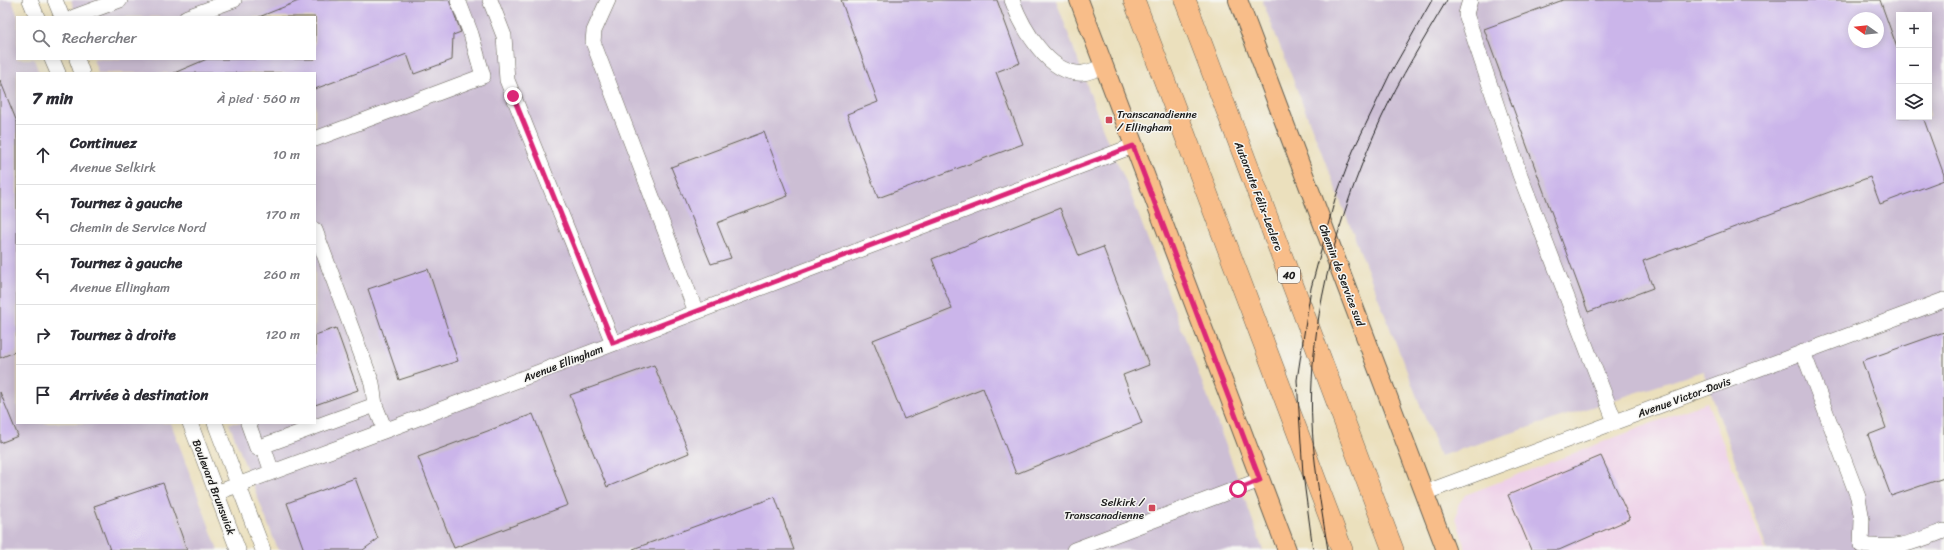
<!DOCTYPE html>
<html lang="fr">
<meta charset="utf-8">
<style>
body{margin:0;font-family:Sriracha,sans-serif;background:#f7f7f7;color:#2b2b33}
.controls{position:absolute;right:12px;top:12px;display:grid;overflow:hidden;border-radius:0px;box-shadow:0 2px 10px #0003}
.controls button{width:36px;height:36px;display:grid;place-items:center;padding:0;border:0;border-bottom:1px solid #e1e1e2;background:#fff;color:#2b2b33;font:20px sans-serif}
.compass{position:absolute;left:1848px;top:12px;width:36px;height:36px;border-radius:50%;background:#fff;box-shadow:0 2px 10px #0003;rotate:285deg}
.stop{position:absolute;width:12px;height:12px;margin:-9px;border:3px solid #db2777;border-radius:50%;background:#fff}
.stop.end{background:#db2777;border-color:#fff;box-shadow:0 1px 4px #0008}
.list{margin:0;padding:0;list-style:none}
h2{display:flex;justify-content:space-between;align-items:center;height:52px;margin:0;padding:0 16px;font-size:17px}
h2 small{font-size:13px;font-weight:400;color:#7c7c81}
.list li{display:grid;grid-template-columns:26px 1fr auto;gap:12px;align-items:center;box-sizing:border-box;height:60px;padding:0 16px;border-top:1px solid #e1e1e2}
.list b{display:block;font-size:15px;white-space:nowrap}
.list p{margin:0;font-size:13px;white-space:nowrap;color:#7c7c81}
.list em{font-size:13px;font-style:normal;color:#7c7c81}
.icon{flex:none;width:22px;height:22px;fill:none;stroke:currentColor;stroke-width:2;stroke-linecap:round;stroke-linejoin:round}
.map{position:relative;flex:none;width:1944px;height:550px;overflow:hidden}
.search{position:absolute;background:#fff;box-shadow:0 2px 10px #0003;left:16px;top:16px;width:300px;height:44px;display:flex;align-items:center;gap:10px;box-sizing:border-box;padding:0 14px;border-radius:0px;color:#7c7c81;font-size:15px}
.panel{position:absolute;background:#fff;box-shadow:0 2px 10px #0003;left:16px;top:72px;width:300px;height:352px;border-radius:0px}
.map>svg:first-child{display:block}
.built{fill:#eed0e8}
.industrial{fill:#ccbed4;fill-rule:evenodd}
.building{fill:#cbb5ea;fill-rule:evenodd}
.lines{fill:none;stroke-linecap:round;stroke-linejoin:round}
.minor-casing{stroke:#646154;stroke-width:16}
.major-casing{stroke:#646154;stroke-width:20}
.highway-casing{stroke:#646154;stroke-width:22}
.minor{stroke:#fff;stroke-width:15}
.major{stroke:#f8bd89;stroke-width:18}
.highway{stroke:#f8bd89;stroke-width:21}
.tram{stroke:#1c1c1c;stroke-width:1}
.route{stroke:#db2777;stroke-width:5}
.poi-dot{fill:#d1495b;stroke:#f6f6f2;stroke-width:1.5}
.labels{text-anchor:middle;stroke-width:3;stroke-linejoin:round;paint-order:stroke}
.shield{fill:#f6f6f2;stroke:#5d5d5c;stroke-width:1}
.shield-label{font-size:10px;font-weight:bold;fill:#1c1c1c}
.poi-label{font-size:11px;fill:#1c1c1c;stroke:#f6f6f2;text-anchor:start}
.street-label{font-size:11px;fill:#1c1c1c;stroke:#f6f6f2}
</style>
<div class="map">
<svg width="1944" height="550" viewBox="0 0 1944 550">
<rect width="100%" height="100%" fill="#f6f6f2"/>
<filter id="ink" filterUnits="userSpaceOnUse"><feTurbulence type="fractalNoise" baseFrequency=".025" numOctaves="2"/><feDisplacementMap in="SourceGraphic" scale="8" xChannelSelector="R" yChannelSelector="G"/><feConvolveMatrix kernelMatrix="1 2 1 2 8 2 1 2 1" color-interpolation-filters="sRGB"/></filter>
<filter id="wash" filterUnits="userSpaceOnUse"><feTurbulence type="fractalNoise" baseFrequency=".012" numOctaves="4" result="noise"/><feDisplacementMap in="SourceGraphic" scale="16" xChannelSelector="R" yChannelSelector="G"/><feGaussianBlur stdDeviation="0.9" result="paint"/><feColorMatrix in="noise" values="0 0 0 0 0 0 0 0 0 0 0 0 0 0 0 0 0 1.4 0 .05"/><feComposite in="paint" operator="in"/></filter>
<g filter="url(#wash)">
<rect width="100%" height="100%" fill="#ebe0bd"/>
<path class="built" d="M1707,402l58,148h-299l-10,-32 2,-13 7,-10z"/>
<path class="industrial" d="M0,0h12l6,17 -1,42h17l5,14h-22v350h154l47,127h-218z
M71,0h985l49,135 21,47 102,269 35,99h-985l-49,-127h86v-350h-217l-5,-14h222v-42h-238z
M1262,0h682v550h-177l-64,-179 -263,85zM1899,15h30v102h-30zM1854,18h24v24h-24z"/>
<g id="blocks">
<path class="building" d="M301,0h148l12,32 -8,3 -1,25 -38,14 -7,-20 -92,35v-16h-141l33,-14h108v-42h-56z
M841,0h156l23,63 -24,9 27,72 -145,54 -31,-84 31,-12z
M1563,0h317l19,53v64h24l21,58v5l-64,24 -10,-27 -227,84 10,27 -65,24 -104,-283zM1854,18h24v24h-24z
M0,80l17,42v229l-17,7z
M764,132l24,64 -71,27 14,35 -20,6 -40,-97z
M1060,208l19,48 24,-9 46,118 -26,10 19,48 -126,51 -33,-86 -79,31 -31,-79 79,-31 -20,-50z
M428,269l30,92 -59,19 -31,-91z
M336,328l22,62 -43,15v-70z
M1944,332v146l-53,18 -23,-61 18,-7 -24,-67z
M654,365l35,88 -82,34 -37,-92z
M0,392l18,44 -18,7z
M533,414l35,91 -114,43 -36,-91z
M1601,456l29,63 -71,31h-28l-23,-55z
M355,478l23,61 -15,11h-59l-17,-47z
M163,483l24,67h-77l-16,-44z
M775,497l19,53h-161v-1z"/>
</g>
</g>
<g filter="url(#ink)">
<use href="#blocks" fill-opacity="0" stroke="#646154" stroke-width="1"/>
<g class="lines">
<defs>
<path id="minor" d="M30,0l7,17
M55,0l7,17
M490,0l14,36 3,44 106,263
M608,0l-14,31 -1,11 103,270
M1012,0c10,27 37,76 71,73 7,-1 14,-4 21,-7
M1470,0l-4,14 54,161 95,247
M74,17l46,-17
M187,17l47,-17
M52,59l6,14
M77,59l5,14
M315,139l168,-63 -12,-42 -13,-34
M315,230l57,153 3,22
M1803,352l55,145 4,23 -1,25c36,5 50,-2 83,-14
M190,423l48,127
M215,423l48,127
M248,423l9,25 118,-43 10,25
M263,446l9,26
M216,493l184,-68 733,-279
M1424,493l520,-193
M1074,550l186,-70"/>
<path id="major" d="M1079,0l208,550
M1238,0l208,550"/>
<path id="highway" d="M1134,0l208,550
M1185,0l208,550"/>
</defs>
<use href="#minor" class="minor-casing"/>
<use href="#major" class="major-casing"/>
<use href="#highway" class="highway-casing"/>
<use href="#minor" class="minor"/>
<use href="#major" class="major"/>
<use href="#highway" class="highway"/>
<path class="tram" d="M1313,550l-10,-76 -6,-94 14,-92 24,-89 18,-48 37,-77 42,-74
M1328,550c-9,-55 -19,-113 -16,-169 4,-90 32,-180 69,-262 19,-41 43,-80 66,-119"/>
</g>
</g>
<g class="lines" filter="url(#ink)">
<path class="route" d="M513,96l100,247 520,-197 127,334 -22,9"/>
</g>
<g class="poi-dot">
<rect x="1105" y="116" width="8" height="8" rx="2"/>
<rect x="1148" y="504" width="8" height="8" rx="2"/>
</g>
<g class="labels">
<rect class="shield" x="1278" y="267" width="22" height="16" rx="3"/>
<g class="shield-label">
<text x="1289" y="279">40</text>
</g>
<g class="poi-label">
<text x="1117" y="118">Transcanadienne<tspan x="1117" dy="13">/ Ellingham</tspan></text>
<text x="1144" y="506" text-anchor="end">Selkirk /<tspan x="1144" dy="13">Transcanadienne</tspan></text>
</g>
<g class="street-label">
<text transform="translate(1259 196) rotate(69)" y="4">Autoroute Félix-Leclerc</text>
<text transform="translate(1342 275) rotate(69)" y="4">Chemin de Service sud</text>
<text transform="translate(563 363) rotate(-21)" y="4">Avenue Ellingham</text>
<text transform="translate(1684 397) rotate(-20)" y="4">Avenue Victor-Davis</text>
<text transform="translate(214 487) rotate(69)" y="4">Boulevard Brunswick</text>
</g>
</g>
</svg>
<div class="controls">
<button>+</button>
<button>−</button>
<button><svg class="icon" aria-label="layers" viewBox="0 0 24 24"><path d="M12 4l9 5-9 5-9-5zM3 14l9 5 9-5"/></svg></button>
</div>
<svg class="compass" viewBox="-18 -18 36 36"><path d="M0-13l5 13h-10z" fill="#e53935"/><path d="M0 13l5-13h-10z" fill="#7c7c81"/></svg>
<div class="stop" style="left:1238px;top:489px"></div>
<div class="stop end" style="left:513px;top:96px"></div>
<div class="search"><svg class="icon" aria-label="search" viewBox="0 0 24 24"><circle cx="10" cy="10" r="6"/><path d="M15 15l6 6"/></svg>Rechercher</div>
<section class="panel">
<h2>7 min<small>À pied · 560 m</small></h2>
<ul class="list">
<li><svg class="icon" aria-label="ahead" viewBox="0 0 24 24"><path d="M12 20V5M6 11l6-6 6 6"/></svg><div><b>Continuez</b><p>Avenue Selkirk</p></div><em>10 m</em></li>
<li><svg class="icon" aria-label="left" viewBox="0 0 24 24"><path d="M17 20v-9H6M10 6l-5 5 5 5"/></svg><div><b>Tournez à gauche</b><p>Chemin de Service Nord</p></div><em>170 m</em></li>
<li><svg class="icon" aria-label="left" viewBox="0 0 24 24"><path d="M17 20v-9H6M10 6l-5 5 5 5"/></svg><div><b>Tournez à gauche</b><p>Avenue Ellingham</p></div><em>260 m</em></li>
<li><svg class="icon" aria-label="right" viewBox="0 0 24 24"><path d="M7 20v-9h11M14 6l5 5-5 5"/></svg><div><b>Tournez à droite</b></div><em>120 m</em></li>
<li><svg class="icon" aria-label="arrive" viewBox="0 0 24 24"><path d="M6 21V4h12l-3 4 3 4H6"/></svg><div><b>Arrivée à destination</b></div></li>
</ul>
</section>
</div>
